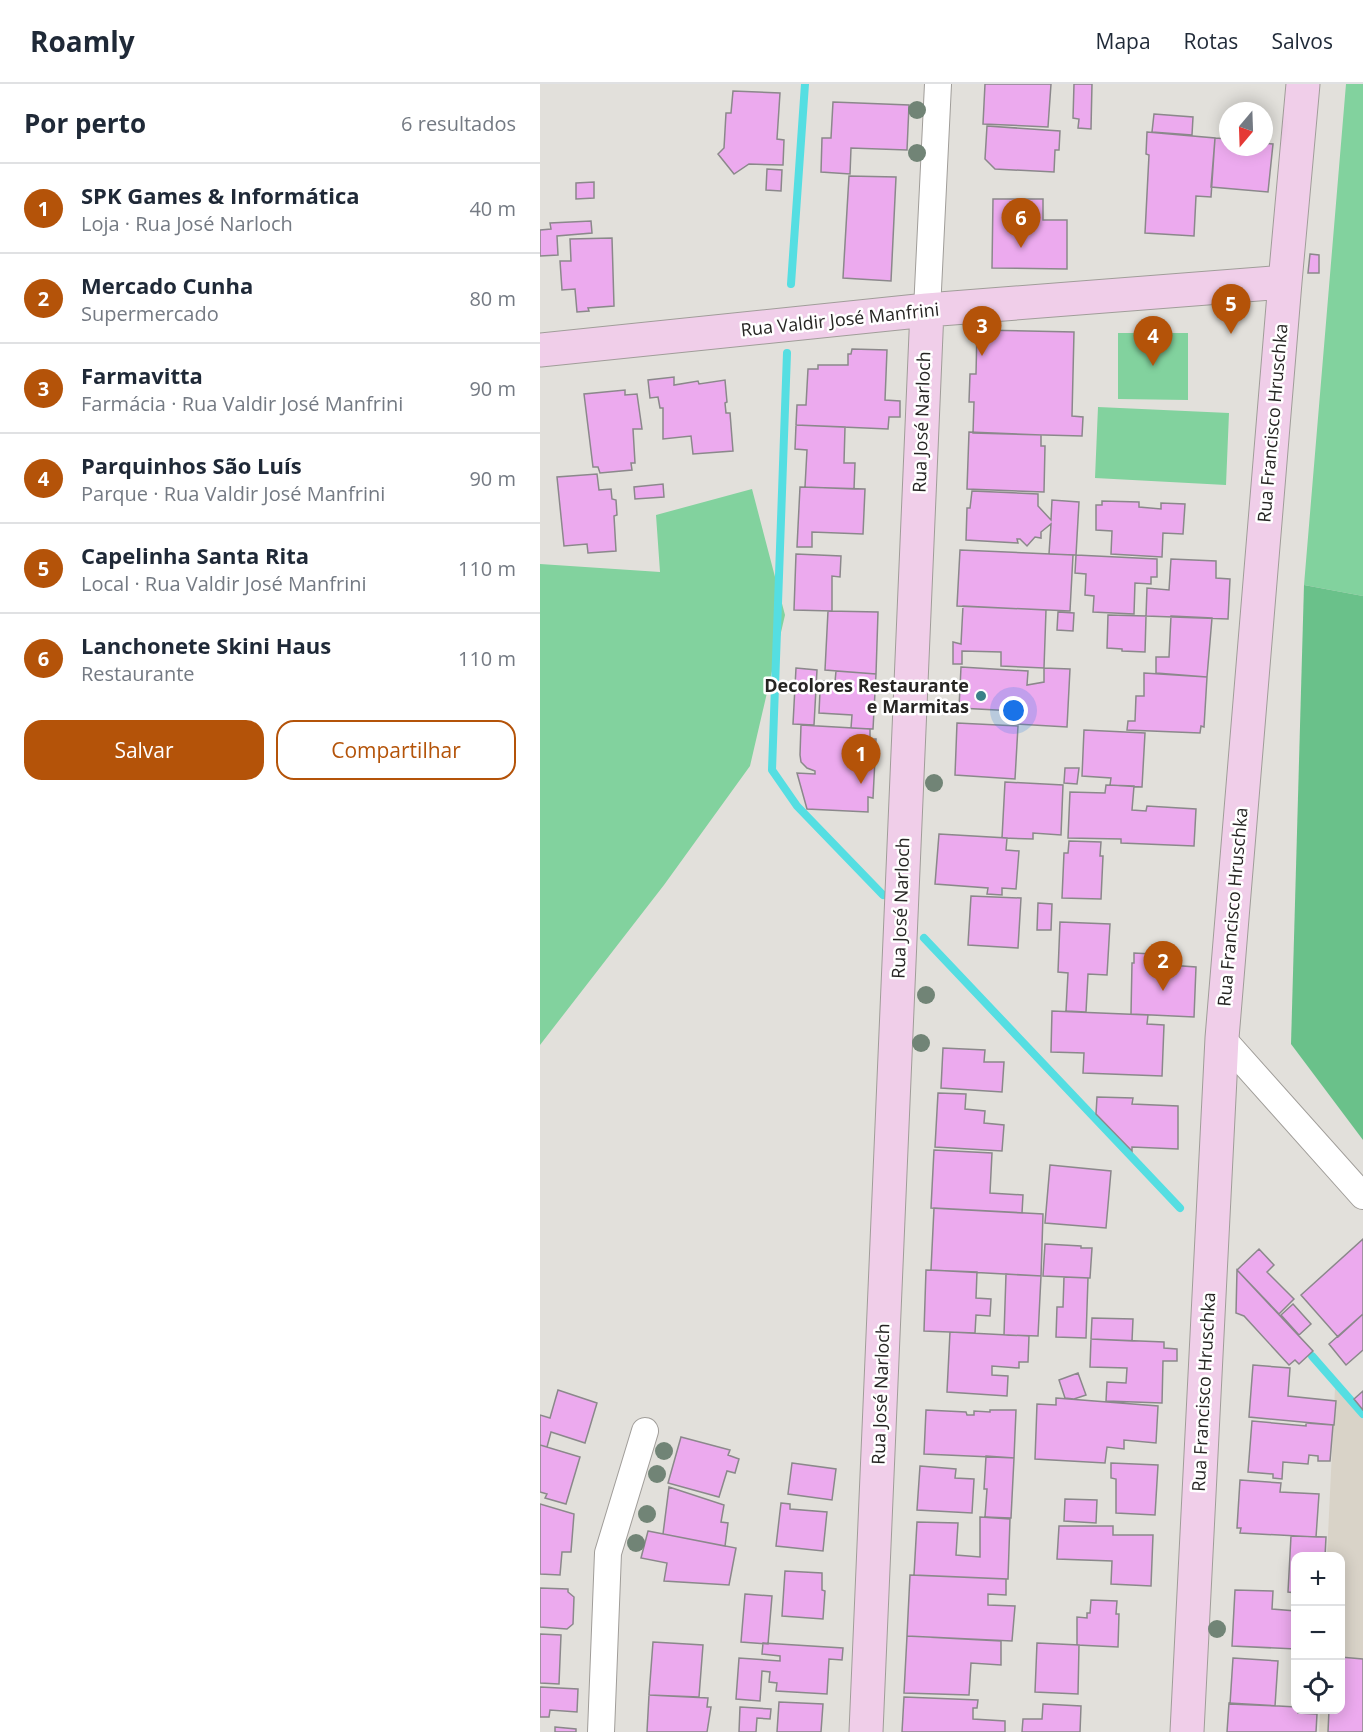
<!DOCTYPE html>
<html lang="pt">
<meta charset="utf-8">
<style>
body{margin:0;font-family:"Open Sans",sans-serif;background:#f6f6f7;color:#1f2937}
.controls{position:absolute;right:18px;bottom:18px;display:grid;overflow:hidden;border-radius:12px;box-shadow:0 3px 15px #0003}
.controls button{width:54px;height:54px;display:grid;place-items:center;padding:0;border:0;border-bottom:2px solid #e0e1e3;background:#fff;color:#1f2937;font:30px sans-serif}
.compass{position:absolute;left:679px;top:18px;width:54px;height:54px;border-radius:50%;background:#fff;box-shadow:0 3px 15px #0003;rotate:199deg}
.you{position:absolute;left:474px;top:627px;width:21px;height:21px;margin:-15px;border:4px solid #fff;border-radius:50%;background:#1a73e8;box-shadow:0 0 0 9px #1a73e833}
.badge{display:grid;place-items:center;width:39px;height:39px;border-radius:50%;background:#b45309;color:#fff;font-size:20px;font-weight:700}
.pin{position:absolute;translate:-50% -50px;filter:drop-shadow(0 2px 3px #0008)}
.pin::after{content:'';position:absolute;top:32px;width:21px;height:18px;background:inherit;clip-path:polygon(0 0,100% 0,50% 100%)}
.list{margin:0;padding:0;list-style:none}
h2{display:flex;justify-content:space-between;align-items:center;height:78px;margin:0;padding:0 24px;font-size:26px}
h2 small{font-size:20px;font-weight:400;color:#747a83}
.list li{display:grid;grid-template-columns:39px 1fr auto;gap:18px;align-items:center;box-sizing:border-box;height:90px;padding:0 24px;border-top:2px solid #e0e1e3}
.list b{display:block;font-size:22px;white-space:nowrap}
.list p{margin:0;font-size:20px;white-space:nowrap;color:#747a83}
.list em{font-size:20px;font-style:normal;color:#747a83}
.actions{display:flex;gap:12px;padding:18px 24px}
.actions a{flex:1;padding:14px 0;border:2px solid #b45309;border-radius:18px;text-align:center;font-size:21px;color:#b45309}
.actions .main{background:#b45309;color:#fff}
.icon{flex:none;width:33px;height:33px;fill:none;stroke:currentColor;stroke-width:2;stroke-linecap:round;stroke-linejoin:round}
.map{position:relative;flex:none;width:823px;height:1648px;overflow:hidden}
header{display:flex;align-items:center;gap:36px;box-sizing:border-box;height:84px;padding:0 30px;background:#fff;border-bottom:2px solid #e0e1e3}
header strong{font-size:28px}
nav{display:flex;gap:33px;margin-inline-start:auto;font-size:21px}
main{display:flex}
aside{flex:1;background:#fff}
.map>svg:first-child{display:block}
.built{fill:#d9d3c8}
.green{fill:#82d29e}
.forest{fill:#6ac18a}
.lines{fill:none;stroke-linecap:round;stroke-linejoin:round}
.stream{stroke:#55dee2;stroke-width:8}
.building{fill:#ecaaee;stroke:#8b888b;stroke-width:1.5}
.street-casing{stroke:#a09d99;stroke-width:28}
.secondary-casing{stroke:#a09d99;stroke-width:35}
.street{stroke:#fff;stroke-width:26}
.secondary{stroke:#f0cee9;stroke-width:33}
.tree{fill:#718476}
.poi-dot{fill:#3a8188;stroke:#fff;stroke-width:2}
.labels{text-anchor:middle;stroke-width:5;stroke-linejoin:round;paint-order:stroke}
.street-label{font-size:18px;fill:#262523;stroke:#fff}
.poi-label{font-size:18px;font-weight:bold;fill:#262523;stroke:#fff;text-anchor:end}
</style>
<header>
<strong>Roamly</strong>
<nav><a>Mapa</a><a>Rotas</a><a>Salvos</a></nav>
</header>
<main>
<aside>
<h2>Por perto<small>6 resultados</small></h2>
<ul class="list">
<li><span class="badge">1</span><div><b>SPK Games &amp; Informática</b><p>Loja · Rua José Narloch</p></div><em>40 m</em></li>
<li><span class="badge">2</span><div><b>Mercado Cunha</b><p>Supermercado</p></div><em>80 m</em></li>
<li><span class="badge">3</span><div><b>Farmavitta</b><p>Farmácia · Rua Valdir José Manfrini</p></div><em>90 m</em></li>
<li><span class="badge">4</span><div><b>Parquinhos São Luís</b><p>Parque · Rua Valdir José Manfrini</p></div><em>90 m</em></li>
<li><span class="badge">5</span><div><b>Capelinha Santa Rita</b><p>Local · Rua Valdir José Manfrini</p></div><em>110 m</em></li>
<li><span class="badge">6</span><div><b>Lanchonete Skini Haus</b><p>Restaurante</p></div><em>110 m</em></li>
</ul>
<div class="actions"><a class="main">Salvar</a><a>Compartilhar</a></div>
</aside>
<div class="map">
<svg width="823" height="1648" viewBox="0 0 823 1648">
<rect width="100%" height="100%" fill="#e2e0db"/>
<path class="built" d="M795,1304l28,31v313h-44l1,-22h20v-154h-13z"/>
<path class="green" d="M806,0h17v512l-59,-11z
M578,249h70v67l-70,-1z
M558,323l131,6 -3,72 -131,-7z
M212,405l33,126 -35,151 -86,119 -124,160v-481l120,8 -4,-57z"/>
<path class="forest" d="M764,501l59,11v544l-72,-96z"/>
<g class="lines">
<path class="stream" d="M251,200l14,-200
M247,269l-15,417 25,36 86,89
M384,854l256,270
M772,1272l51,58"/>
</g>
<path class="building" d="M445,0h66l-3,43 -65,-3z
M534,0h18l-1,45 -13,-1 1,-9 -6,-1z
M193,7l47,2 -3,46 7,1 -1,25 -34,-1 -15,10 -16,-20 6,-6 2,-35h5z
M293,18l76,3 -2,45 -56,-2 -1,26 -29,-2 1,-34h9z
M614,30l39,3 -1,18 -40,-3z
M447,42l73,5 -1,19h-4l-1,22 -59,-3 -10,-10z
M607,48l68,6 -4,59 -15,-1 -2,40 -49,-3 4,-78 -3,-1z
M675,54l13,1v8h36v-4l9,1 -5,48 -57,-5z
M227,85l15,1 -1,21 -15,-1z
M309,92l47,1 -5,104 -48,-3z
M54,98v16l-18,1v-16z
M453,115h50v21h24v49l-75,-1z
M51,137l1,12 -35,3 1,19 -18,1v-26l11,-1 -1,-6z
M72,154l2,68 -26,2 1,3 -12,1 -2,-23 -13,1 -2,-29h11l-1,-22z
M770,170l9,1v18h-11z
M437,246l97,2 -2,84 11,1 -1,19 -109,-3 1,-31h-5l1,-28h6z
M312,265l35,1 -2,50 15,1v16h-11l-1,12 -92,-4 1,-20h9l2,-36h10v-4h30v-11h3z
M134,293v8l24,-4 1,3 26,-4 2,22 -2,1 1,10h4l3,38 -40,3 -2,-18 -28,3v-31h-3l-2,-11 -8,1 -2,-18z
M85,306v5l12,-1 5,35h-9l2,34h-4l1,7 -32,3 -2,-6h-5l-9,-73z
M256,341l49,2 -1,36h11l-1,26 -49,-2 2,-37 -12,-1z
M429,348l72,3v11h4l-1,46 -77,-3z
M57,390l2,16 12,-1 1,10 4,1 1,15 -3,1 2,35 -28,2 -1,-9 -23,2 -7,-69z
M123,400l1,13 -29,2 -1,-12z
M260,403l65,2 -2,45 -51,-2v15h-15z
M432,407l66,3v12l13,14 1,-20 27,2 -3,53 -27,-1 2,-30 -10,8v6l-6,-1 -8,9 -7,-7h-3l1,4 -52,-3 1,-32h3z
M562,417l37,1v5l22,2v-6l24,1 -2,30 -20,-1 -1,24 -51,-3 1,-23 -16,-1v-25h6z
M420,466l113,5 -3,56 -113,-5z
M256,470l45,2 -1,21 -8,-1v35l-38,-1z
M536,471l81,4v18h-6v7l-16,-1 -1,31 -41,-2 1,-16 -9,-1 1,-21 -11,-1z
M631,475l45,2v17l14,1 -2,40 -82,-3 1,-28 22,2z
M423,522l83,4 -2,58 -43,-2v-14l-39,-1v13h-9v-22l8,2z
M288,527l50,1 -2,62 -51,-4z
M518,528l16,1 -1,18 -16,-1z
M568,531l38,1 -1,36 -23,-1v-2l-15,-1z
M631,532l41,2 -5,59 -51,-4v-16h13z
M421,583l67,4 -1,14 17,-3v-14l26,1 -3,58 -53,-3 1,-13 -56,-3z
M256,584l21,2 -3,55 -21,-1z
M296,587l40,3 -3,55 -22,-1 1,-13 -33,-2 1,-22h2l1,-10 12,1z
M604,589l63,4 -3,50 -3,-1 -1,7 -73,-3 1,-9h7l1,-25h8z
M417,639l61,3 -3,53 -60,-4z
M261,641l69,4v10h6l-3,59 -5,-1v15l-61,-3 -10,-36 18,1v-3l-8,-3 -6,-6 -1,-7z
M544,646l61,3 -3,54 -32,-2 1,-7 -29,-2z
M525,684h14l-2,16 -13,-1z
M465,698l58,3 -2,50 -28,-2v6l-31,-1z
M566,701l28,1 -2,24 14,1 1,-5 49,3 -2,37 -73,-3v-4l-53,-1 2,-46 35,1z
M399,750l68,4 -1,12 13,1 -3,38 -14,-1v7l-15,-1 1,-6 -53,-4z
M529,757l32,1 -1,14h3l-2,43 -39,-1 2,-45h4z
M431,812l50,2 -3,50 -50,-3z
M498,819l14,1 -1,26h-14z
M520,838l50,2 -3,51 -19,-1 -2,38 -20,-1 2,-38 -10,-1z
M594,869l36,2 -1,10 27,2 -2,50 -63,-3 1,-51h2z
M512,927l96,4 -1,9 17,1 -2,51 -79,-3 1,-20 -33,-1z
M403,964l42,2 -1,12h20l-2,30 -61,-4z
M398,1009l28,1 -1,15 20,2 -1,12 20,2 -2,26 -67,-4z
M557,1013l36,1 -1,6 46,2v43l-46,-2v4l-36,-37z
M394,1066l58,3 -2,40 33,2 -1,18 -91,-5z
M510,1081l61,6 -5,57 -61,-5z
M394,1124l109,6 -2,62 -110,-6z
M823,1155v75l-25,23 -37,-42z
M505,1160l36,2v2h11l-2,30 -47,-2z
M719,1165l15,16 -7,7 27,27 -15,15 -42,-44z
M386,1186l51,2 -1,26 15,1 -1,17 -14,-1 -1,18 -51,-2z
M697,1186l76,81 -14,13 -4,-4 -6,5 -45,-49 -8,-3z
M466,1190l35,2 -3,60 -34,-1z
M524,1193l24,1 -2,60 -30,-1 1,-30h6z
M753,1220l18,20 -12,11 -18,-20z
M823,1230v36l-17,15 -17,-21z
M552,1234l41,1 -1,22 -41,-2z
M410,1248l79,4 -1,26h-9v6l-27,-2v9l16,1 -1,20 -60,-4z
M551,1255l73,3v6l13,1v12h-14l-1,42 -56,-2 1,-19 19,1 1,-15 -37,-1z
M713,1281l37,3 -2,28 48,5 -2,24 -85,-8z
M538,1289l8,22 -12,4 -9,-1 -6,-18z
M18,1306l39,13 -12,40 -34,-11 -4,15 -7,-2v-30l10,3z
M823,1307v19l-9,-11z
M516,1314l102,8 -2,37 -32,-3v9l-17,-2 -2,16 -70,-4 2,-55 19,1z
M386,1326l40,2 1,3h7v-4l16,1v-2h26l-2,48 -90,-4z
M712,1337l54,5v-3l27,2 -3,36h-12v-5l-9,-1 -1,9 -25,-2 -1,17 -9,-1v-4l-25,-2z
M141,1353l49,13 -2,5 11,4 -4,14 -8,-2 -8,26 -51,-14z
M0,1361l40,12 -14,47 -21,-6 2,-4 -7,-2z
M446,1372l28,2 -3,60 -26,-1 2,-28h-3z
M252,1379l44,6 -4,31 -44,-6z
M571,1379l47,2 -3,50 -39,-2v-34l-5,-1z
M380,1382l36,3 -1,9 19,1 -2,34 -55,-3z
M700,1396l41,3 -1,9 39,2 -3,43 -76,-4 1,-5h-4z
M129,1403l55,18 -3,17 7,1 -3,23 -62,-12z
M525,1415l32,1 -1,23 -32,-2z
M241,1419l9,1v5l37,3 -4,39 -47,-5z
M0,1420l34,10 -3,38h-9l-2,23 -20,-1z
M440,1433l30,2 -2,60 -94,-4 3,-53 41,1 -2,32 24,2z
M519,1442h54v9h40l-2,51 -40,-2 1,-23 -55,-2z
M108,1447l88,17 -7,37 -65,-4 3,-18 -26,-5z
M751,1452l35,1 -1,19h-29v37l-8,-1z
M245,1487l37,2v17l3,1 -2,28 -41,-3z
M370,1491l96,4v16l-18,-1v11l27,1 -3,35 -105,-5z
M0,1504l28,1v3l6,5 -1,27 -6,5 -27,-2z
M695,1506l38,1 -1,18 24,2v38l-64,-3z
M205,1510l27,2 -4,48 -27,-2z
M551,1516l26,1 -1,13h3l-1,33 -41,-2v-28l10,1v-5h3z
M0,1550l21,1 -2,49 -19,-1z
M367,1552l94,5v24l-30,-2 -2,32 -65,-2z
M113,1558l50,3 -4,52 -50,-2z
M223,1559l80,5 -1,12 -13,-1 -2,35 -51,-3 1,-8 -8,-1 1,-10 -8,-1 -2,30 -24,-2 3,-41 41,3v-5l-18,-2z
M497,1559l42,2 -1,49 -43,-2z
M800,1573l23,2v73h-35l1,-22h11z
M693,1574l45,3 -3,45 -45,-2z
M0,1603l38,2 -1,23 -27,-2 -1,7h-9z
M109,1611l59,3 -1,9h4l-4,25h-60z
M364,1613l74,3 -1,8h-4v11l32,2v11h-103z
M239,1618l44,2 -2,28h-44z
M689,1619l67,4 2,6 19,1 -1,18h-89z
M503,1620l38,2 -1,26h-58l1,-13h19z
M200,1623l31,2 -1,10 -13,-1 -1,14h-17z
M15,1643l21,2v3h-21z"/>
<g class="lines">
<defs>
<path id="street" d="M387,226l11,-226
M682,954l141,158
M61,1648l7,-179 37,-122"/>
<path id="secondary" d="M0,266l387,-40 358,-28
M326,1648l61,-1422
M647,1648l35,-694 63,-756 18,-198"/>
</defs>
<use href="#street" class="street-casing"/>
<use href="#secondary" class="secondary-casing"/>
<use href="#street" class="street"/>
<use href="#secondary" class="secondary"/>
</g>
<g class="tree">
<circle cx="377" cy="26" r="9"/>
<circle cx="377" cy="69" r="9"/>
<circle cx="394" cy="699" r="9"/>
<circle cx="386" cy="911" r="9"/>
<circle cx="381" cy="959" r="9"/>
<circle cx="124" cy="1367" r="9"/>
<circle cx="117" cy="1390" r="9"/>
<circle cx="107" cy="1430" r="9"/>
<circle cx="96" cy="1459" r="9"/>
<circle cx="677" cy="1545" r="9"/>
</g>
<circle class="poi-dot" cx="441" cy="612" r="6"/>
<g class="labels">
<g class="street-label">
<text transform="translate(300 236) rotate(-6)" y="6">Rua Valdir José Manfrini</text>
<text transform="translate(382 338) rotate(-88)" y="6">Rua José Narloch</text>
<text transform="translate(733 339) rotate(-85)" y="6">Rua Francisco Hruschka</text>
<text transform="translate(693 823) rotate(-85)" y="6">Rua Francisco Hruschka</text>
<text transform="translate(361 824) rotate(-88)" y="6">Rua José Narloch</text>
<text transform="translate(664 1308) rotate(-87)" y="6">Rua Francisco Hruschka</text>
<text transform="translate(341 1310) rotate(-88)" y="6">Rua José Narloch</text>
</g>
<g class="poi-label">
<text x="429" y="608">Decolores Restaurante<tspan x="429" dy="21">e Marmitas</tspan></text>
</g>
</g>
</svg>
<div class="controls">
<button>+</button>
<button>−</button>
<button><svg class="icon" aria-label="locate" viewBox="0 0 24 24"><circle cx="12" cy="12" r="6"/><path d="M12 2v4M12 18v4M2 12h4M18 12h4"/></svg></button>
</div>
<svg class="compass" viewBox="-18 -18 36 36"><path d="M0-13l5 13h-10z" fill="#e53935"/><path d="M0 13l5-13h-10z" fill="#747a83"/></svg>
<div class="you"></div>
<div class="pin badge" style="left:321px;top:700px">1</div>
<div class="pin badge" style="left:623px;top:907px">2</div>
<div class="pin badge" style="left:442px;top:272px">3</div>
<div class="pin badge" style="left:613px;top:282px">4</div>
<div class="pin badge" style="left:691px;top:250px">5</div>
<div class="pin badge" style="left:481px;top:164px">6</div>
</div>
</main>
